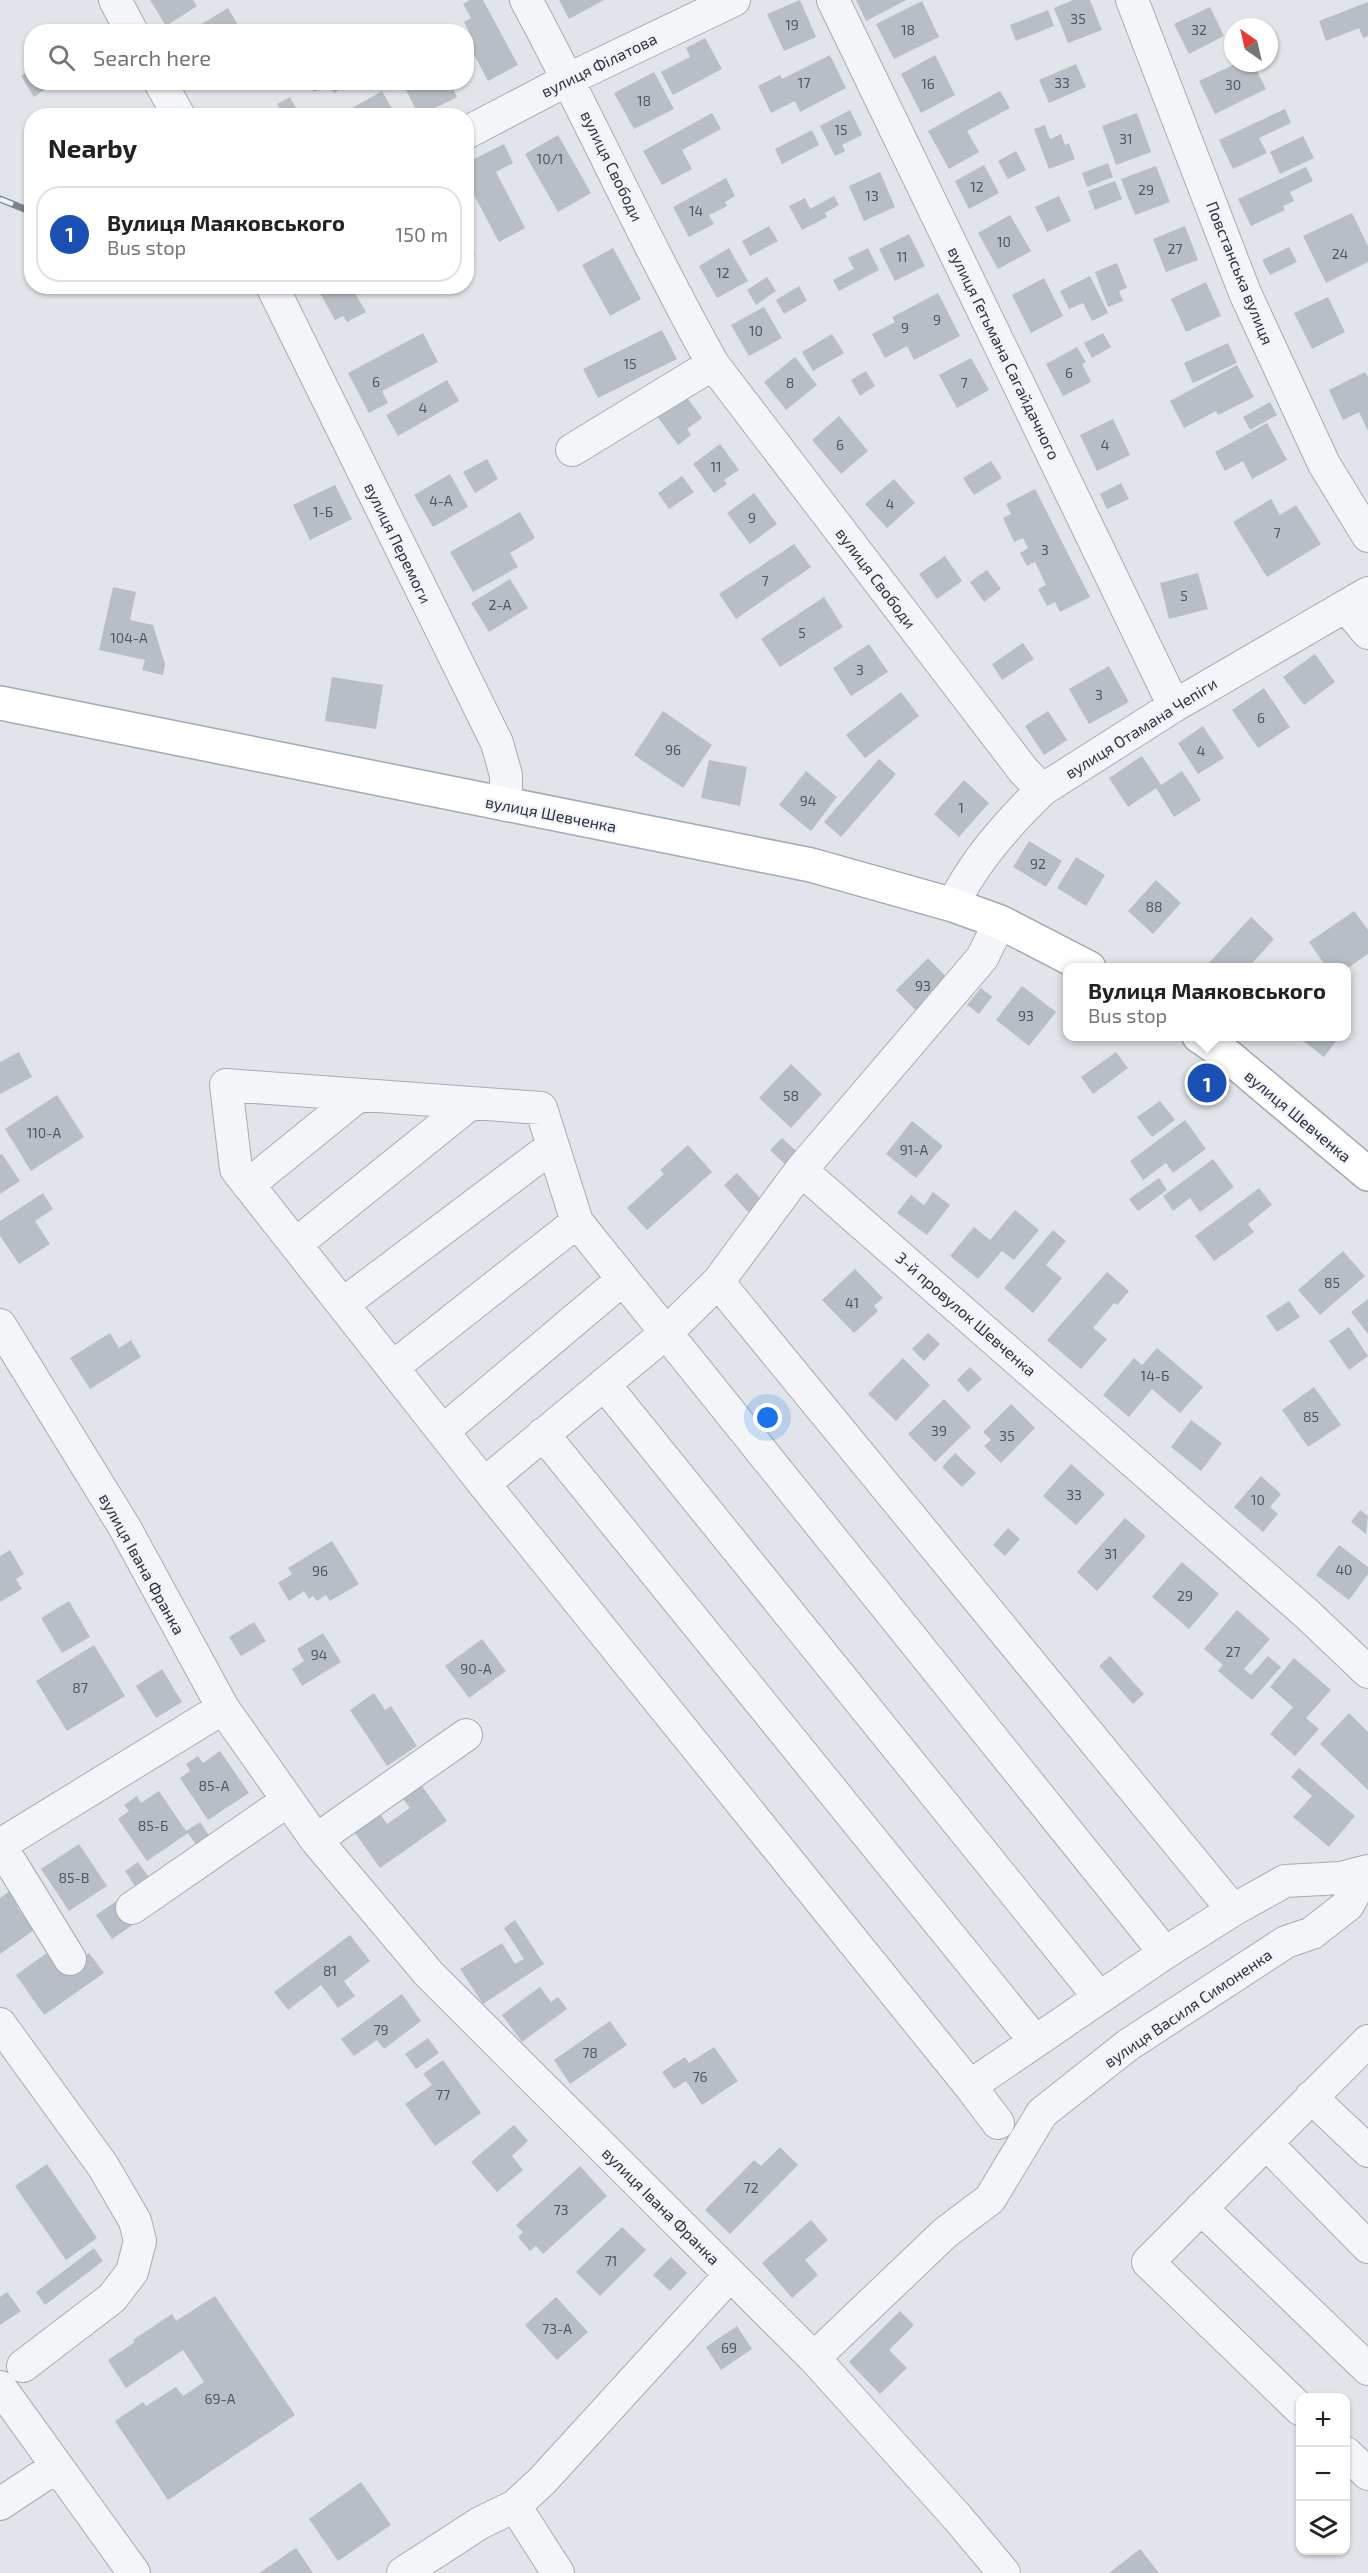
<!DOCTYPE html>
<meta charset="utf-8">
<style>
body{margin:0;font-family:"Exo 2",sans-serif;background:#f6f6f6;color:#222}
.controls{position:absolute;right:18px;bottom:18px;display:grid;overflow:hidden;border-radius:12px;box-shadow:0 2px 4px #0004}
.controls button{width:54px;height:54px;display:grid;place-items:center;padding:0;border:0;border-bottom:2px solid #e0e0e0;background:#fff;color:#222;font:30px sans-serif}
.compass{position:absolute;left:1224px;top:18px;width:54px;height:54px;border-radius:50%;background:#fff;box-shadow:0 2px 4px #0004;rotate:326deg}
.you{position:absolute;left:768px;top:1418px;width:21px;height:21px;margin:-15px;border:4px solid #fff;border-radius:50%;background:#1a73e8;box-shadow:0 0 0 9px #1a73e833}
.badge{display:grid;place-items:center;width:39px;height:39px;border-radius:50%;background:#cf4562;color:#fff;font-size:20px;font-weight:700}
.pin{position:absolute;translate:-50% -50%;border:3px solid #fff;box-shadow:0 2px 6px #0006}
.popup{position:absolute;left:1063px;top:963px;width:288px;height:78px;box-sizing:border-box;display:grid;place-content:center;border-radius:12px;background:#fff;filter:drop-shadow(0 2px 4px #0005);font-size:20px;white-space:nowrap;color:#767676}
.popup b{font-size:22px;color:#222}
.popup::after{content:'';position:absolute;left:50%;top:100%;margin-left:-12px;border:12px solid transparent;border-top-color:#fff}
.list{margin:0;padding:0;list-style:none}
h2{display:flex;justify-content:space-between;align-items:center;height:78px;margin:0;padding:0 24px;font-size:26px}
h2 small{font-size:20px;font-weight:400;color:#767676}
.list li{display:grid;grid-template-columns:39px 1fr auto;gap:18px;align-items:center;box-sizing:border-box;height:96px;margin:0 12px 12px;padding:0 12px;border:2px solid #e0e0e0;border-radius:24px}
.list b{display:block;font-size:22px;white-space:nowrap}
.list p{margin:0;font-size:20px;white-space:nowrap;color:#767676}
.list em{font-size:20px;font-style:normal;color:#767676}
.icon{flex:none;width:33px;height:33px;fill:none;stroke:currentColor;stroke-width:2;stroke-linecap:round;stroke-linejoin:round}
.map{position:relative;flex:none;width:1368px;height:2573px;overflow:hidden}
.search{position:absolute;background:#fff;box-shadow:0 2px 4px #0004;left:24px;top:24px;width:450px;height:66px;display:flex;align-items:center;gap:15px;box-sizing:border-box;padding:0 21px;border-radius:24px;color:#767676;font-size:22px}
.panel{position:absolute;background:#fff;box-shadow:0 2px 4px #0004;left:24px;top:108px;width:450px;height:186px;border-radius:24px}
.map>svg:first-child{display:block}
.building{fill:#b8bec6}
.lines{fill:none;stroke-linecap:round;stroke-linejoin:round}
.minor-casing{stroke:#a6acb3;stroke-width:34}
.major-casing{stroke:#a0aab5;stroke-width:36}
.minor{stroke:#f3f5f8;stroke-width:32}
.major{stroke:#fff;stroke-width:33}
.rail-casing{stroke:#7a8593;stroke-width:7}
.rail{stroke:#f0f3f7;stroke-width:4.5;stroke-dasharray:14;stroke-linecap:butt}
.labels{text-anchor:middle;stroke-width:4.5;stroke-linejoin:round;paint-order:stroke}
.number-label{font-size:14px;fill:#4d5662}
.street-label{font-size:16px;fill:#293341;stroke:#f0f3f7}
</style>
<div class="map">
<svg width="1368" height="2573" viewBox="0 0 1368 2573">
<rect width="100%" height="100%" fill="#e1e5e9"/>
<path class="building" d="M150,0h43l4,6 -31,20z
M470,0h13l35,65 -30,16 -19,-36 5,-4 -10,-19 7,-4 -8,-14z
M559,0h45l-35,19z
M800,0l16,37 -32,14 -17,-37z
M856,0h50l-40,21z
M1073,0h17l12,30 -34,13 -14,-35z
M922,1l17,36 -45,22 -18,-35z
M1368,2v34l-5,2 -4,-10 -33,13 -7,-20z
M1210,7l14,29 -35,18 -15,-30z
M228,8l14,24h-54z
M1048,10l6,16 -38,15 -6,-16z
M705,38l17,31 -49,26 -12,-23 29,-15 -4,-9z
M830,55l16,33 -46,24 -5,-11 -24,12 -13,-27 22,-11 2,4z
M935,55l20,40 -34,18 -20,-39z
M1237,63h16l13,26 -51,25 -16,-33z
M1076,64l10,23 -37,16 -10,-23z
M32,69v13h24l-22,15 -13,-21z
M654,72l20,37 -40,20 -20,-36z
M309,82h43l-18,11 -5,-10 -15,9z
M402,82h48l7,15 -38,19z
M382,91l14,25h-46l-3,-5z
M1000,91l10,17 -43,23 12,21 -30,17 -21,-38z
M290,97l10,19h-16l-7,-12z
M1285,109l6,14 -32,15 8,15 -34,16 -14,-29z
M850,110l12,25 -20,10 3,6 -10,5 -15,-30z
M712,113l9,16 -39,21 10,19 -30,16 -19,-34z
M1137,113l14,39 -35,13 -14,-39z
M1045,125l5,14 11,-5 4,11 4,-2 6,16 -26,10 -15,-40z
M812,130l7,15 -37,19 -7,-15z
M558,135l33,58 -33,19 -33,-58z
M1303,136l11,22 -34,16 -10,-22z
M504,144l9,19 -17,9 29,56 -26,14 -33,-62v-17z
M1016,151l10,19 -18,9 -10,-18z
M1108,163l5,14 -26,10 -5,-14z
M984,165l15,28 -30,16 -14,-28z
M1156,166l14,36 -35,13 -14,-36z
M1306,167l7,14 -23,11 4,9 -11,5 2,4 -34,16 -13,-27z
M880,172l15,35 -31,14 -15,-35z
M726,178l9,18 -10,6 2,4 -18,9 5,9 -25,13 -16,-30z
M1115,181l7,18 -27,11 -7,-19z
M834,196l5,9 -14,8 2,4 -25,13 -13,-24 16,-8 5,11z
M1059,196l12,25 -24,11 -12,-25z
M1352,213l16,33v16l-42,21 -23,-47z
M1010,215l21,36 -33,18 -20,-36z
M769,226l9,15 -28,15 -8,-15z
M1185,226l13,34 -32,12 -13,-33z
M909,234l16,32 -30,15 -16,-32z
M466,238l9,17 -9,4z
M1289,247l8,15 -27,13 -8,-15z
M613,248l28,51 -31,17 -28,-51z
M729,248l19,33 -31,17 -18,-32z
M868,248l11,22 -40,21 -6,-11 21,-11 -6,-11z
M1117,263l10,25 -8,3 4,10 -15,6 -13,-35z
M1090,276l18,37 -16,8 -9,-18 -14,6 -9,-18z
M767,277l9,14 -20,14 -9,-15z
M1044,278l19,38 -32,17 -19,-38z
M1206,282l15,34 -35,16 -15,-33z
M316,286h35l15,26 -19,10 -4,-6 -8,4z
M799,286l8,15 -23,13 -8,-14z
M938,293l22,43 -46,24 -7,-14 -22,12 -13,-24 23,-12 -3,-5z
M1328,297l17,35 -33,17 -18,-36z
M764,307l18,31 -33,18 -18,-31z
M662,330l15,29 -79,39 -15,-29z
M423,333l15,29 -56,29 6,12 -19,10 -21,-40z
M1103,333l8,14 -19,11 -8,-15z
M832,334l12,19 -31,18 -11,-19z
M1228,343l9,20 -44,20 -9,-20z
M1077,347l9,15 -4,2 9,18 -28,14 -17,-32z
M795,357l22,28 -31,25 -22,-28z
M971,358l18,32 -32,18 -18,-33z
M1237,365l17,32 -36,18 -2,-4 -32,17 -14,-27z
M866,371l9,15 -15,10 -9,-16z
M1365,372l3,5v54l-9,-19 -16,8 -14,-30z
M447,380l12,21 -61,35 -12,-21z
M682,391l20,27 -15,11 4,6 -13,10 -24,-33z
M1270,402l7,13 -27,15 -7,-13z
M839,416l29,35 -27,23 -29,-34z
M1113,419l17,36 -33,16 -17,-36z
M1267,423l20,37 -35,19 -9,-18 -18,10 -10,-19z
M720,444l19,26 -15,10 3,4 -13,9 -21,-29z
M487,459l11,20 -23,14 -12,-21z
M991,461l11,17 -28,17 -11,-17z
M450,474l18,33 -35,20 -19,-32z
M682,476l12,16 -25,17 -11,-16z
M894,479l21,24 -28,25 -22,-24z
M1121,483l8,16 -22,10 -7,-15z
M335,485l17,34 -42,21 -17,-35z
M1035,489l55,108 -30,15 -5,-10 -8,4 -9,-17 8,-4 -11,-23 -8,4 -7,-13 8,-5 -5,-10 -9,4 -11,-24 8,-4 -5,-10z
M754,493l23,31 -27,20 -23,-31z
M1271,499l9,16 16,-10 25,39 -54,33 -34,-55z
M520,512l15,26 -25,15 8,14 -45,25 -23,-40z
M794,544l17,23 -75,52 -17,-25z
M945,556l17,25 -25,18 -18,-25z
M987,570l14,19 -17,13 -14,-20z
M1198,573l10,36 -39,10 -9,-36z
M510,579l18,29 -39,24 -18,-29z
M113,587l23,5 -6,28 23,5 12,39 -2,11 -21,-5 3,-10 -46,-10z
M824,597l19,30 -63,40 -19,-28z
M1023,643l11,16 -32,21 -10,-16z
M869,644l19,28 -37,24 -18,-28z
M1315,654l20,28 -31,23 -21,-28z
M1109,666l20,36 -40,22 -20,-35z
M332,677l51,8 -7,44 -51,-8z
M1264,688l26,39 -32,21 -26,-38z
M901,692l18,24 -54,42 -19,-23z
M663,711l49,34 -29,43 -49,-33z
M1048,711l19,29 -23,15 -19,-29z
M1203,726l21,32 -26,16 -20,-31z
M1142,756l19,29 21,-14 19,29 -27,17 -18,-29 -28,19 -19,-29z
M879,759l17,15 -55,63 -17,-15z
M709,760l38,7 -7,39 -39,-8z
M806,771l31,26 -26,34 -32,-26z
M964,780l25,23 -30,34 -25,-23z
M1029,841l33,20 -16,26 -33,-20z
M1076,857l29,18 -19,31 -29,-18z
M1156,880l25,23 -28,31 -25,-23z
M1354,911l14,19v24l-20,14h-21l-18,-26z
M1251,917l23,22 -26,29h-37l-4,-3z
M928,958l23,24 -32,32 -23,-24z
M1022,986l34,26 -27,34 -33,-26z
M981,988l11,9 -13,17 -12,-9z
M1297,1036h43l-16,21z
M19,1052l13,25 -32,17v-32z
M1116,1052l12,16 -35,26 -12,-17z
M791,1064l31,30 -31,34 -32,-30z
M57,1095l27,42 -53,34 -26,-42z
M1160,1101l15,19 -23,17 -15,-20z
M1185,1120l21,29 -33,24 -7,-10 -23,17 -13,-19z
M912,1121l31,25 -27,32 -30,-24z
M782,1138l21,19 -12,13 -21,-20z
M688,1145l24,27 -65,58 -20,-22 37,-34 -4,-4z
M2,1154l18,27 -20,13v-39z
M1213,1159l21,28 -34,25 -10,-14 -17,13 -10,-15z
M737,1173l25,27 -14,12 -24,-27z
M1159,1178l8,12 -29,21 -9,-12z
M1259,1188l13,17 -24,19 6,8 -40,29 -19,-25z
M933,1192l17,13 -23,30 -30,-22 14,-18 13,10z
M43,1193l10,16 -18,12 15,23 -31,20 -19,-28v-15z
M1015,1210l24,20 -25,30 -12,-9 -24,28 -28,-23 24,-29 16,13z
M1053,1230l13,11 -20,24 16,13 -29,35 -29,-25z
M1343,1251l22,25 -45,39 -22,-25z
M855,1269l28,29 -9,8 4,5 -24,22 -32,-33z
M1107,1272l22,19 -12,14 -3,-2 -21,25 14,11 -26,30 -34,-29z
M1368,1299v35l-17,-22z
M1289,1301l11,16 -23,15 -11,-16z
M1349,1327l19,29 -19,14 -20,-29z
M110,1333l9,15 12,-8 10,17 -51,32 -20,-31z
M928,1333l12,11 -16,17 -12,-12z
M1157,1348l46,39 -23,26 -28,-24 -23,28 -26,-22 31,-37 8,7z
M903,1358l27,27 -34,36 -28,-27z
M970,1367l12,12 -14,13 -11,-12z
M1314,1387l27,38 -33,22 -26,-37z
M944,1399l27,28 -36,35 -27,-28z
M1011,1404l24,24 -34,35 -17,-17 7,-6 -8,-8z
M1191,1420l31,23 -21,28 -30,-24z
M955,1453l21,20 -14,14 -20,-20z
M1071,1464l34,30 -29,31 -33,-29z
M1261,1476l20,18 -11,13 8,7 -15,18 -29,-25z
M1360,1510l8,6 -2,18 -15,-12z
M1125,1518l21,18 -49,55 -20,-19z
M1008,1528l12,11 -15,17 -12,-11z
M332,1541l27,43 -29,17 -4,-6 -9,6 -4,-5 -4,3 -5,-8 -15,10 -11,-18 14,-9 -4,-6z
M1339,1545l29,22v7l-19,26 -33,-25z
M10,1550l14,24 -8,5 6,10 -22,13v-46z
M1182,1562l37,32 -30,35 -37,-32z
M69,1601l21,36 -28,16 -21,-35z
M1237,1610l33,29 -26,30 7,6 17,-19 13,11 -29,33 -34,-29 5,-6 -19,-16z
M254,1622l12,19 -25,15 -12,-19z
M323,1633l18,29 -39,24 -10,-17 12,-8 -7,-12z
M482,1639l24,32 -37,27 -24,-32z
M94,1645l31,51 -58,35 -31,-50z
M1110,1656l34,38 -11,10 -34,-38z
M1294,1658l37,32 -25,28 13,11 -24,27 -25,-22 23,-27 -23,-20z
M162,1669l20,33 -26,16 -20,-32z
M374,1693l11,17 6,-4 26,40 -30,20 -37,-56z
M1349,1713l19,19v58l-48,-46z
M220,1751l29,42 -41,27 -28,-42 10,-7 -4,-7 12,-8 5,7z
M1299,1768l56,48 -26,31 -36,-30 19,-21 -21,-19z
M422,1786l25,35 -67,47 -25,-35 26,-18 6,9 23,-16 -7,-9z
M159,1791l27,40 14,-9 12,18 -13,9 -11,-16 -41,28 -29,-42 11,-8 -5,-6 13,-9 4,7z
M79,1844l28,42 -38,25 -28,-42z
M138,1862l13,18 -14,9 -12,-18z
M14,1888l11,14 -8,5 17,23 -34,24v-56z
M118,1900l16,24 -22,15 -16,-24z
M515,1920l29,44 -61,40 -23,-35 42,-26 13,21 9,-5 -20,-31z
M350,1935l20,26 -26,20 11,15 -17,12 -17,-23 -33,25 -14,-18z
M51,1950l14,20 24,-17 15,20 -60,42 -28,-40z
M540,1987l11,15 7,-5 9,12 -45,33 -20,-27z
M402,1994l19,27 -37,28 -7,-9 -23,16 -13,-17z
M610,2021l17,24 -57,39 -16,-24z
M428,2038l11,15 -23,16 -11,-15z
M714,2047l24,34 -36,24 -16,-24 -12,8 -12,-17 23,-15 4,6z
M443,2060l38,53 -46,33 -30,-42 27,-19 -9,-11z
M514,2125l14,16 -16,15 11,14 -26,22 -26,-30z
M780,2147l18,18 -68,69 -25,-24 49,-50 7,6z
M47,2164l50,74 -31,22 -51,-74z
M580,2166l27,30 -64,58 -7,-8 -6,5 -12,-14 5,-5 -7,-7z
M811,2220l17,20 -23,20 13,15 -26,23 -30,-35z
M622,2227l24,23 -46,46 -24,-24z
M94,2248l9,13 -58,44 -9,-13z
M671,2257l16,16 -17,18 -17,-16z
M7,2292l14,19 -21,14v-28z
M215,2296l80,119 -127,85 -53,-79 28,-19 3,4 30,-19 7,9 21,-14 -21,-32 -57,38 -18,-28 27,-18 -2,-2 39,-26 4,7z
M556,2297l32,35 -31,28 -32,-35z
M900,2311l14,14 -25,25 18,18 -27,26 -31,-32z
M737,2326l15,23 -31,21 -15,-23z
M361,2482l30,43 -53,36 -29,-42z
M296,2548l17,25h-54z
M1140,2549l19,24h-50z"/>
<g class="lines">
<defs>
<path id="minor" d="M115,0l17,32
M526,0c65,120 120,245 187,364l310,406 19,20
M833,0l341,706
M1132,0l113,293 79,171 44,72
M160,82l19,34
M466,133l103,-54 165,-79
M272,286l225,457 9,32v30
M572,450l141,-86
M1346,607l22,26
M953,905c20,-43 55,-82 89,-115l132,-84 194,-113
M1000,922l-18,36 -181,212 -83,112 -51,50 -183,152 486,602 195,-133 68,-43 52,-29 56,-3 27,-7
M801,1170l506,444 61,58
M248,1185l111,-90
M296,1244l175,-141
M718,1282l515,628
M343,1304l210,-158
M0,1325l125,203 98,180 93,132 113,134 385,384 143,159 47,56
M393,1367l184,-145
M604,1384l495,613
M443,1431l179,-151
M543,1434l492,607
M484,1484l-248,-315 -10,-84 315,23 36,114 588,731
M316,1840l150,-105
M0,1845l223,-137
M0,1845l70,114
M132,1908l155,-107
M0,2024l103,142 32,55 5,20 -8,31 -20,26 -89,68
M970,2086l28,37
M1311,2097l57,54
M1266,2143l102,104
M1201,2208l167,161
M814,2358l131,-125 45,-34 52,-86 86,-68 158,-103 26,-9 36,-28 18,-33
M0,2387l134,186
M1300,2409l-152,-147 220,-221
M1346,2453l22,21
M0,2504l56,-37
M515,2506l43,67
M403,2573l77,-50 35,-17 27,-25 188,-206"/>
<path id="major" d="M0,703l811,162 142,40 47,17 89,46
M1199,1036l29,20 140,118"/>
</defs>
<use href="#minor" class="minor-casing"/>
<use href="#major" class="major-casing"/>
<use href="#minor" class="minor"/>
<use href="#major" class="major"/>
<defs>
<path id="rail" d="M0,199l32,13"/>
</defs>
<use href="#rail" class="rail-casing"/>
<use href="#rail" class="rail"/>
</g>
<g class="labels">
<g class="number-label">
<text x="1078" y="24">35</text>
<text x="792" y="30">19</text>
<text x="908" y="35">18</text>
<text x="1199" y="35">32</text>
<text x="804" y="88">17</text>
<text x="1062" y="88">33</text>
<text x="928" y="89">16</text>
<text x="1233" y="90">30</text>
<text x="644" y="106">18</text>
<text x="841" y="135">15</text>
<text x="1126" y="144">31</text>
<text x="550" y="164">10/1</text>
<text x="977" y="192">12</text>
<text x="1146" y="195">29</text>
<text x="872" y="201">13</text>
<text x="696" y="216">14</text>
<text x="1004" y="247">10</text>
<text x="1175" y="254">27</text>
<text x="1340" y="259">24</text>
<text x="902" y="262">11</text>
<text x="723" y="278">12</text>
<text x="937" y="325">9</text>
<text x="905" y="333">9</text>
<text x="756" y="336">10</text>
<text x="630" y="369">15</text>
<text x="1069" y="378">6</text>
<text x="376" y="387">6</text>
<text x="790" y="388">8</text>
<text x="964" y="388">7</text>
<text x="423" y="413">4</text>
<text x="840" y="450">6</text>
<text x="1105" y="450">4</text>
<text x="716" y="472">11</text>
<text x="441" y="506">4-А</text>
<text x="890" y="509">4</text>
<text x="323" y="517">1-Б</text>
<text x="752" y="523">9</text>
<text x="1277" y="538">7</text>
<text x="1045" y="555">3</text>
<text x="765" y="586">7</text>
<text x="1184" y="601">5</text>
<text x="500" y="610">2-А</text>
<text x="802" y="638">5</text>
<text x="129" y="643">104-А</text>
<text x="860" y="675">3</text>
<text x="1099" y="700">3</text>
<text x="1261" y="723">6</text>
<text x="673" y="755">96</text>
<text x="1201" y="756">4</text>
<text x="808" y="806">94</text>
<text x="961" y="813">1</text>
<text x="1038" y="869">92</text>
<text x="1154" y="912">88</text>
<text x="923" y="991">93</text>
<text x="1026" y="1021">93</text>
<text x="791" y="1101">58</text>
<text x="44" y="1138">110-А</text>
<text x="914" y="1155">91-А</text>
<text x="1332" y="1288">85</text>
<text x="852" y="1308">41</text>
<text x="1155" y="1381">14-Б</text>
<text x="1311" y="1422">85</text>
<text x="939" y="1436">39</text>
<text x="1007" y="1441">35</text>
<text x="1074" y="1500">33</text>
<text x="1258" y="1505">10</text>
<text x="1111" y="1559">31</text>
<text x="1344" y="1575">40</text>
<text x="320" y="1576">96</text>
<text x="1185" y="1601">29</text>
<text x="1233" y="1657">27</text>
<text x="319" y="1660">94</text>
<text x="476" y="1674">90-А</text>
<text x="80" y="1693">87</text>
<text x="214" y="1791">85-А</text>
<text x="153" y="1831">85-Б</text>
<text x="74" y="1883">85-В</text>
<text x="330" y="1976">81</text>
<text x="381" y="2035">79</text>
<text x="590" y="2058">78</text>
<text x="700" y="2082">76</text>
<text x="443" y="2100">77</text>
<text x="751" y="2193">72</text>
<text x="561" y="2215">73</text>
<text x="611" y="2266">71</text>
<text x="557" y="2334">73-А</text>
<text x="729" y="2353">69</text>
<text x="220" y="2404">69-А</text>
</g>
<g class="street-label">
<text transform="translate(599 65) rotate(-26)" y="6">вулиця Філатова</text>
<text transform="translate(612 166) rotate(64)" y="6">вулиця Свободи</text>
<text transform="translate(1240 273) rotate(68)" y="6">Повстанська вулиця</text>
<text transform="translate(1004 353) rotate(64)" y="6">вулиця Гетьмана Сагайдачного</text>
<text transform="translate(398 543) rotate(64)" y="6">вулиця Перемоги</text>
<text transform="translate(876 578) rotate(53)" y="6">вулиця Свободи</text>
<text transform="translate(1141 728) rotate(-32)" y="6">вулиця Отамана Чепіги</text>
<text transform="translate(551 814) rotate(11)" y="6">вулиця Шевченка</text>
<text transform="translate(1298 1116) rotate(40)" y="6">вулиця Шевченка</text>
<text transform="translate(966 1314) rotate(41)" y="6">3-й провулок Шевченка</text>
<text transform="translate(142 1564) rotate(61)" y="6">вулиця Івана Франка</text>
<text transform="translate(1188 2008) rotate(-34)" y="6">вулиця Василя Симоненка</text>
<text transform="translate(661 2206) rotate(45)" y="6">вулиця Івана Франка</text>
</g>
</g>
</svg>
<div class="controls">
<button>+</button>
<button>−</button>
<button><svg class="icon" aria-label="layers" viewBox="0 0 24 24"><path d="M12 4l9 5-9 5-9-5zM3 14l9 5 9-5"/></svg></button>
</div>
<svg class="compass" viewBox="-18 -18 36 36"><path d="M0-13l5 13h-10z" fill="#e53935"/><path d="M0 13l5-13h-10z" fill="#767676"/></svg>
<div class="you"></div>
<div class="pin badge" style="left:1207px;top:1083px;background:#1a4fb4">1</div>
<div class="popup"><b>Вулиця Маяковського</b>Bus stop</div>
<div class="search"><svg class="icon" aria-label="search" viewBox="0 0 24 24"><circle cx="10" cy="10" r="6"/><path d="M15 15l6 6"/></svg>Search here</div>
<section class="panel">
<h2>Nearby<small></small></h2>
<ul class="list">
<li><span class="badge" style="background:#1a4fb4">1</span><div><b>Вулиця Маяковського</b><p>Bus stop</p></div><em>150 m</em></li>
</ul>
</section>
</div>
